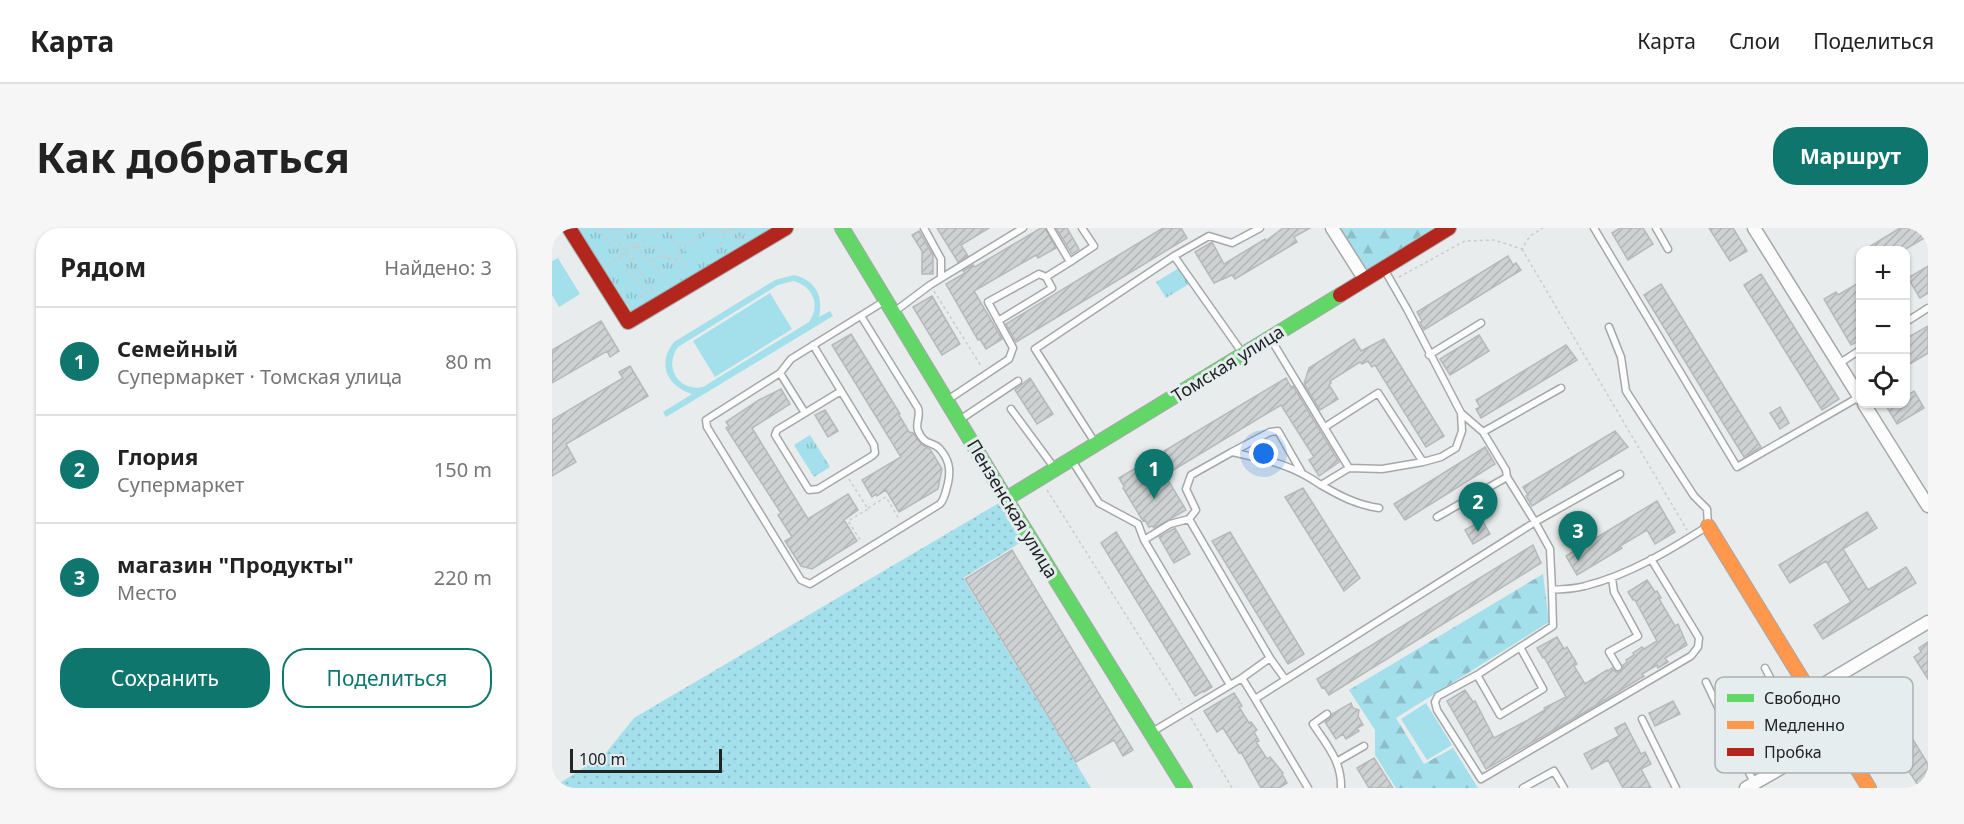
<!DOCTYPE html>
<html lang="ru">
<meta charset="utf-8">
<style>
body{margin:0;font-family:"Noto Sans",sans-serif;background:#f6f6f6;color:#222}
.controls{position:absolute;right:18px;top:18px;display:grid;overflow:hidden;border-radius:12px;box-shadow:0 2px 4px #0004}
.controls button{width:54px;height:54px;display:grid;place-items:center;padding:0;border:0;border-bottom:2px solid #e0e0e0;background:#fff;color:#222;font:30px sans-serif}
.scale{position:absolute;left:18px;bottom:15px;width:152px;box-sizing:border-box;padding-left:6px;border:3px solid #212324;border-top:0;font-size:16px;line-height:21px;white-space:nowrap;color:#212324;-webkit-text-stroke:4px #e6edee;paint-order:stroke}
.you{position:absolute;left:712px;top:226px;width:21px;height:21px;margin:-15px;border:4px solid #fff;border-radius:50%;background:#1a73e8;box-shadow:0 0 0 9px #1a73e833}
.badge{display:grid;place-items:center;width:39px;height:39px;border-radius:50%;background:#0f766e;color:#fff;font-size:20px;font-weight:700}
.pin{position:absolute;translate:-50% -50px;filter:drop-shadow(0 2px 3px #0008)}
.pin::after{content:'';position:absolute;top:32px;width:21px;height:18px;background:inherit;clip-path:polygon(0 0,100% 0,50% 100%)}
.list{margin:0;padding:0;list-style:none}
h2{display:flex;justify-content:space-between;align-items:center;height:78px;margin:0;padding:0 24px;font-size:26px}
h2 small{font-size:20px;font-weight:400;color:#767676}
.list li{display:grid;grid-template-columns:39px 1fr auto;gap:18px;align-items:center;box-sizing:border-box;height:108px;padding:0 24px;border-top:2px solid #e0e0e0}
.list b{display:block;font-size:22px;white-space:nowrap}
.list p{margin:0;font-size:20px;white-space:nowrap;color:#767676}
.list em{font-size:20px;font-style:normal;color:#767676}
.actions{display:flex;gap:12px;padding:18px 24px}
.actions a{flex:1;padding:14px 0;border:2px solid #0f766e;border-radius:24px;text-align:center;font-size:21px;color:#0f766e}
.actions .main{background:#0f766e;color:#fff}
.icon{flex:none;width:33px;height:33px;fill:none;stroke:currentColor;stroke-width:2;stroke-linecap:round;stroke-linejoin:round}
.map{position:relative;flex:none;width:1376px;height:560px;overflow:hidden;border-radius:24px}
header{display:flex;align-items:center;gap:36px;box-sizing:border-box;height:84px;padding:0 30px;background:#fff;border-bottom:2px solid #e0e0e0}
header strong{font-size:28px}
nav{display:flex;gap:33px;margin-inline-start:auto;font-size:21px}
.intro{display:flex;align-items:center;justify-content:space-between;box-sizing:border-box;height:144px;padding:0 36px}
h1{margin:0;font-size:42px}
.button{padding:15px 27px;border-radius:24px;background:#0f766e;color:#fff;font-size:21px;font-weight:700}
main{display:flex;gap:36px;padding:0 36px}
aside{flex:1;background:#fff;border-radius:24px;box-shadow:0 2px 4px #0004}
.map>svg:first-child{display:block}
.grass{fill:url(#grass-dots)}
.forest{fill:url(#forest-firs)}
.park{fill:url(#park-tufts)}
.pitch{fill:#a4dfec;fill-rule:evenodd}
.building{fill:url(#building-hatch);stroke:#b6b9ba;stroke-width:1.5}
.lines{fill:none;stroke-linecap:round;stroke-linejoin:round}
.lane-casing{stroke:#a5a8a9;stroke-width:9}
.street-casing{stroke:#a5a8a9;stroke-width:15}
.fast-casing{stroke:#a5a8a9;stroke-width:16}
.slow-casing{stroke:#a5a8a9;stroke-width:16}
.jam-casing{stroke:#a5a8a9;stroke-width:16}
.path{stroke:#cbcccc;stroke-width:1.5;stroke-dasharray:3 3;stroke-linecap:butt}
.lane{stroke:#fcfcfc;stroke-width:6}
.street{stroke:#fcfcfc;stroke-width:12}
.fast{stroke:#63d668;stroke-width:14}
.slow{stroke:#ff974d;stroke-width:14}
.jam{stroke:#b3261e;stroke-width:14}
.labels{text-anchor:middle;stroke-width:6;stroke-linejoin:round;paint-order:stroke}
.street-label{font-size:18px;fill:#212324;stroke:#e6edee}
.key{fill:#e6edee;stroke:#abb0b1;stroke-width:1.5}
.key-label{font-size:16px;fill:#212324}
</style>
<header>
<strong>Карта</strong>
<nav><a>Карта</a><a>Слои</a><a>Поделиться</a></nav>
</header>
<div class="intro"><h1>Как добраться</h1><a class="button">Маршрут</a></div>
<main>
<aside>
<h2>Рядом<small>Найдено: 3</small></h2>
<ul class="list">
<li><span class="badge">1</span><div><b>Семейный</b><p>Супермаркет · Томская улица</p></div><em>80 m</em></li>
<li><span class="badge">2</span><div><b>Глория</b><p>Супермаркет</p></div><em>150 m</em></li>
<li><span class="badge">3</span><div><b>магазин &quot;Продукты&quot;</b><p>Место</p></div><em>220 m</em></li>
</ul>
<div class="actions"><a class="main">Сохранить</a><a>Поделиться</a></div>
</aside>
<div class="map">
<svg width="1376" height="560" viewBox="0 0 1376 560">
<defs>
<pattern id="grass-dots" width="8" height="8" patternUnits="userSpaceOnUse" patternTransform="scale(1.5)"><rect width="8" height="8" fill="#a4dfec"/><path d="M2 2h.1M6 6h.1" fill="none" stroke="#8dbfca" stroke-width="1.8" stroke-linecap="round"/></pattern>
<pattern id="forest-firs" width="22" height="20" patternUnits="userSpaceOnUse" patternTransform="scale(1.5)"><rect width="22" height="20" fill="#a4dfec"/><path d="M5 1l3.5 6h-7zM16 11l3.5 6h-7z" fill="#8dbfca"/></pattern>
<pattern id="park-tufts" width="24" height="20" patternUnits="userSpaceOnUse" patternTransform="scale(1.5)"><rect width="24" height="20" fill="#a4dfec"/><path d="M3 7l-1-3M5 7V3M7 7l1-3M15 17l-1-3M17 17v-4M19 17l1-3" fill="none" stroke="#8dbfca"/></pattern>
<pattern id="building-hatch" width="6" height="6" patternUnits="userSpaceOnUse" patternTransform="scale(1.5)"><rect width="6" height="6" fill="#cfd2d2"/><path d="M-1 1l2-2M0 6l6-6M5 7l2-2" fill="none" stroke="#b1b4b4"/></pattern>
</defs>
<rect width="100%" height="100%" fill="#e8ecec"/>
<path class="grass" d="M447,275l24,38 -60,37 128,210h-539l53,-34 29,-36z"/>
<path class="forest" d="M787,0h94l-66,42z
M991,346l6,48 -153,96 28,46 29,-16 25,40h-82l-21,-33v-25l-26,-40z"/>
<path class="park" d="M25,0h199l-145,83z
M627,40l10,16 -23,14 -10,-16z
M258,207l20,32 -16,10 -20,-32z"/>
<path class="pitch" d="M157,5l10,14 -25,16 -10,-14z
M6,30l22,36 -21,13 -7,-12v-34z
M242,47c21,5 30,21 25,42l11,-6 3,5 -167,101 -3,-5 29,-18c-24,-8 -36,-29 -18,-52l101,-62zM241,53c20,5 28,24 16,41l-106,65c-24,5 -40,-20 -25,-40l100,-62z
M218,65l22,36 -77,48 -22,-36z
M874,475l26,42 -25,15 -26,-41z"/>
<path class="building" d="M385,0h52l-28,17 7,11 -10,6z
M489,0h4l11,20 -18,10 -2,-3 -62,36 28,48 -16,10 -6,-10 -2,1 -32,-56 19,-11 -2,-2 10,-6 2,2z
M504,0h11l12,21 -7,5z
M611,0h18l6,10 -171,104 -10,-18z
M731,0h27l-16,9 3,5 -62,37 -3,-4 -18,8 -19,-31 17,-10 12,22 41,-25 1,2z
M1068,0h23l10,16 -25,16 -16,-27z
M1157,0h24l14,23 -17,10z
M1348,0h28v8l-24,14h-40z
M367,3l14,24v19h-11v-23l-10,-16z
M956,28l5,9 3,-2 5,7 -97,60 -4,-8 2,-1 -5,-9z
M1376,38v27l-8,5 -12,-20z
M1209,46l78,125 -17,11 -78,-125z
M1308,54v58l-9,5 -27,-46 12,-7 2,3z
M1109,56l100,163 -17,10 -100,-162z
M380,68l28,48 -18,11 -29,-48z
M49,93l18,30 -9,6 -3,-6 -55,32v-33z
M1376,98v27l-23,14v-28z
M299,106l49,80 -1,1 10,17 4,1 9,12 8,4 12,20 -4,20 -39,23 -13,-22 -9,6 -1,-2 -4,3 -10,-17 39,-23 -69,-112z
M927,107l10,16 -39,24 -10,-16z
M802,111l7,12 23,-12 60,97 -18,11 -51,-82 -3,2 -4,-6 -6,3 -2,-2 -30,19 1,2 -2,2 9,14 -18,11 -16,-26 5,-16z
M1014,117l11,15 -96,58 -5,-9 4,-2 -4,-7z
M78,138l18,30 -82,48 10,18 -24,14v-56l71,-42 -4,-6z
M478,150l23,36 -16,10 -22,-34z
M734,150l5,9 2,-1 46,76 -20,14 -10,-16 5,-3 -33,-52 -116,70 21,35 -32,18 -2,-2 -3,1 -4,-7 -2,1 -20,-33 1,-2 -5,-8z
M229,161l9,15 -38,24 56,91 40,-25 10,16 -14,10 13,21 -45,28 -11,-3 -16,-25 7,-4 -14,-22 3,-2 -55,-85 3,-2 -3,-4 33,-22z
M1362,163l10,17 -27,16 -12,-20h20v-7z
M1228,179l9,16 -9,6 -10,-16z
M273,182l13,21 -10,6 -13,-22z
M1063,203l13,16 -96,59 -6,-10 2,-1 -5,-8z
M933,219l10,17 -90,56 -11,-16z
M751,260l57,90 -16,13 -59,-94z
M1105,273l18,31 -20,12 -8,-14 -27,16 2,2 -45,27 -11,-19z
M1315,284l10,16 -34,21 25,41 38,-23 10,16 -93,56 -9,-14 37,-23 -25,-41 -36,22 -11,-18z
M930,292l8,14 -17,10 -8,-14z
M623,300l15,26 -16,9 -15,-26z
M564,304l96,155 -8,5 -1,-1 -8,5 -94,-153z
M678,304l74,122 -16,10 -76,-123z
M981,317l8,18 -212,132 -5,-8 -2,1 -5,-9z
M460,322l121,200 -10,6 -9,-16 -38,22 -111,-183z
M1095,352l8,12 2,-1 4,7 -2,1 16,27 3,-2 9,21 -22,13 3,4 -10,6 -1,-3 -15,9 2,2 -59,36 -99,57 -39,-68 18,-11 8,12 2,-1 19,37 34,-18 17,-10 -1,-2 22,-11 -22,-40 -1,1 -6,-10 20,-11 7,12 3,-2 10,17 -3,2 11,18 22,-14 1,1 4,-3 4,4h4l3,-3v-4l4,-3 -1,-2 8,-5 -1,-2 9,-6 2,2 13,-8 -22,-41h-2l-5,-8z
M1376,414v37l-14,-22 7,-5 -2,-4z
M682,465l8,13 -3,1 10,16 2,-1 6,8 -3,2 5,9 -3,1 11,17 3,-2 13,16 -1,1 5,9 -8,5h-18l-20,-36 -2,1 -16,-25 -6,4 -13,-21z
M1334,468l42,68v24h-8l-12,-18 -2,1 -12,-19 2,-2 -24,-34 2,-2 -5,-8z
M1121,473l7,13 -25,12 -6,-13z
M799,475l2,5 6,2 -1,6 5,9 -6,3 2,3 -13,8 -3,-5 -7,5 -11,-17 7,-8z
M1073,495l16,31 4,-2 6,12 -10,5 10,19h-28l-15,-28 -16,9 -8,-15 35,-18 -4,-8z
M822,530l19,30h-24l-12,-20z"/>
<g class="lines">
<defs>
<path id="lane" d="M372,0l17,31v19
M1042,0l143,239 122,-70
M1104,0l12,21
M622,28l67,95
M518,34l24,-16 -12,-18
M832,41l23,40 54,104 22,19 78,-44
M342,84l36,-27 93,-57
M309,88l57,92c3,8 -3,15 0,23 7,15 13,10 21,17 10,11 12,21 9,35 -2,7 -3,16 -8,21l-130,80 -9,-4 -94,-153 -1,-7 74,-47 11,-14 92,-57
M446,93l54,-33 -6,-11
M1354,94l22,-14
M1057,99l12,30 5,34 68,105 13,13 1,17c-38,24 -79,49 -123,60 -10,3 -22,3 -33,4l1,36 -76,49 -39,21 -3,6 2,8 44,69 210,-123 7,-9 1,-9 -48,-79
M877,127l52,-32
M1288,135l20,-13
M228,145l25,40 -28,17 -2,5 34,55 9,-1 54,-33 3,-3 -1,-8 -61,-100
M397,171l60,-40 4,-11 -25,-46 51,-28 7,3 24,-15 -20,-34
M459,181l42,57
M253,185l36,-22
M409,191l57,-38
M773,199l53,-34 45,69 -41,7 -33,-1
M931,204l23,38 1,7 28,45 85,-48
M542,213l-59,-92 139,-93 35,-20 23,7 28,-15
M680,224l38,-20 8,-1 23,40
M521,234l26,41 39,21 6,16 26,-16 19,-5 7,-9 -10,-21 5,-14 41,-23c35,8 59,12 89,33l28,-17 -77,-127
M871,234l18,-5 15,-9 6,-17 -1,-18
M769,257c19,11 36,20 58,23
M885,289l70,-40
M637,291l81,139 -28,20
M592,312l86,145
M1060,350l2,14 24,44 -29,16 9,15
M718,430l15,21
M1213,440l37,70 10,4 3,6
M925,447l23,40 43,-26 -23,-42
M1154,454l48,101
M703,471l53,89
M775,486l-14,10c14,21 29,38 28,64
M1090,491l34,69
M600,504l90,-54 13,21 280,-177 15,27 2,41
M786,533l26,-15
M971,560l31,-17 10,17"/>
<path id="street" d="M780,0l33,52
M1202,0l106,170
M1312,176l64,102
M1260,466l12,-10 104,-62
M1194,560l91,-52"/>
<path id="fast" d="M290,0l164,271 179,289
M454,271l334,-204"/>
<path id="slow" d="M1156,298l161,262"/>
<path id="jam" d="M17,0l59,94 158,-94
M788,67l109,-67"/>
</defs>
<use href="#lane" class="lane-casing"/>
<use href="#street" class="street-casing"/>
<use href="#fast" class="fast-casing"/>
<use href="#slow" class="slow-casing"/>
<use href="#jam" class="jam-casing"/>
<path class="path" d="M47,0l46,64
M57,0l43,61
M70,0l14,19 23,23 6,12
M120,0v7l7,12
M843,0h19
M175,3l14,7
M191,8l1,-8
M67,14l17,5 22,1 15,16 4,-5 3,-11 28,-17h18l10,-3
M970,21l165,281
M167,22l7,-22
M81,32l2,-13
M100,33l5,-4 25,2 6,10
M55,36l55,-36
M847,49l66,-36 29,-1 28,9 8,-13 13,-8
M382,63l47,75
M89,69l4,-5 10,-3
M297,251l19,30 -20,12 13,20
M495,262l135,214
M316,280l18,-11 13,22
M639,490l41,70"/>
<use href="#lane" class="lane"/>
<use href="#street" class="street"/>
<use href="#fast" class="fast"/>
<use href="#slow" class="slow"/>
<use href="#jam" class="jam"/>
</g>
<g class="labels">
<g class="street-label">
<text transform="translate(676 136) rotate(-32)" y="6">Томская улица</text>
<text transform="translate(460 281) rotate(59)" y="6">Пензенская улица</text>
</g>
</g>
<rect x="1163" y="449" width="198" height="96" rx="9" class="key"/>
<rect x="1175" y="466" width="27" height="8" fill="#63d668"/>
<rect x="1175" y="493" width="27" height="8" fill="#ff974d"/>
<rect x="1175" y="520" width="27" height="8" fill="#b3261e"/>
<g class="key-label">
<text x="1212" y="476">Свободно</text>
<text x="1212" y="503">Медленно</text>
<text x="1212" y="530">Пробка</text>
</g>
</svg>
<div class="controls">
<button>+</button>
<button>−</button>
<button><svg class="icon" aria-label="locate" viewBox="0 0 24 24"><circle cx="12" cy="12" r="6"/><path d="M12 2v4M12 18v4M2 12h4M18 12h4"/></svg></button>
</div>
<div class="scale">100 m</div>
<div class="you"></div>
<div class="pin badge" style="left:602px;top:271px">1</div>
<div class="pin badge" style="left:926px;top:304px">2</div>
<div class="pin badge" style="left:1026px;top:333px">3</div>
</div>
</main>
